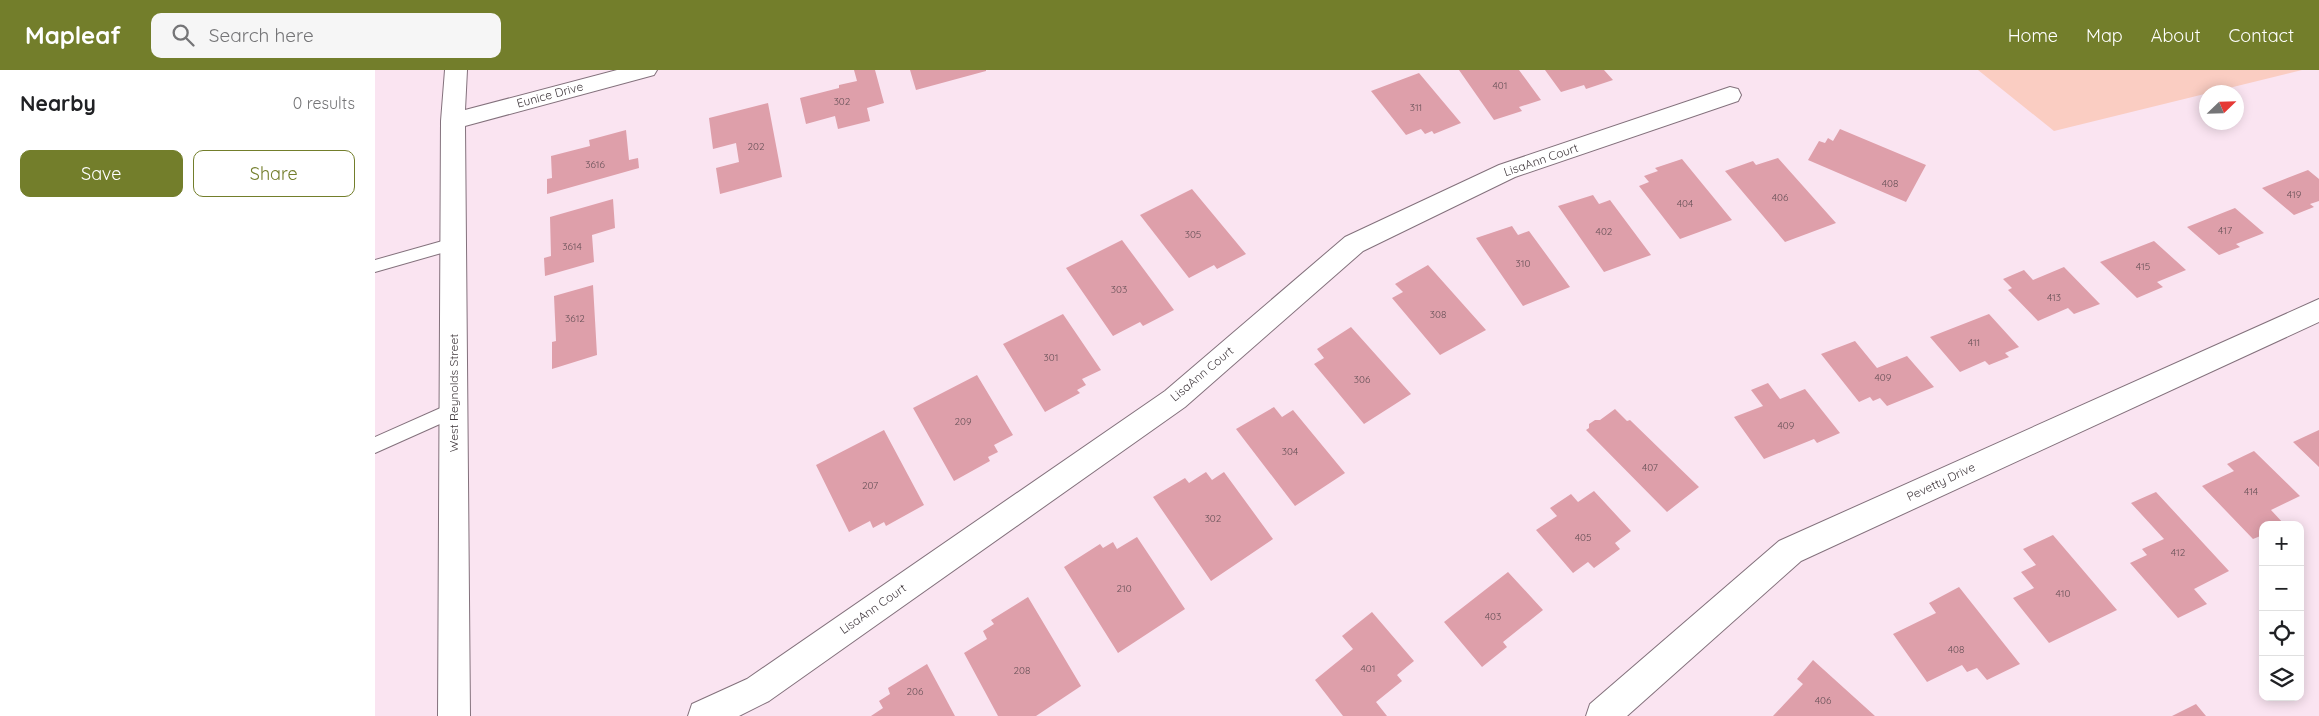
<!DOCTYPE html>
<meta charset="utf-8">
<style>
body{margin:0;font-family:Quicksand,sans-serif;background:#f6f6f6;color:#202124}
.controls{position:absolute;right:15px;bottom:15px;display:grid;overflow:hidden;border-radius:10px;box-shadow:0 2px 12px #0003}
.controls button{width:45px;height:45px;display:grid;place-items:center;padding:0;border:0;border-bottom:1px solid #e0e0e0;background:#fff;color:#202124;font:25px sans-serif}
.compass{position:absolute;left:1824px;top:15px;width:45px;height:45px;border-radius:50%;background:#fff;box-shadow:0 2px 12px #0003;rotate:67deg}
.list{margin:0;padding:0;list-style:none}
h2{display:flex;justify-content:space-between;align-items:center;height:65px;margin:0;padding:0 20px;font-size:21px}
h2 small{font-size:16px;font-weight:400;color:#757577}
.actions{display:flex;gap:10px;padding:15px 20px}
.actions a{flex:1;padding:11px 0;border:1px solid #737e2b;border-radius:10px;text-align:center;font-size:18px;color:#737e2b}
.actions .main{background:#737e2b;color:#fff}
.icon{flex:none;width:28px;height:28px;fill:none;stroke:currentColor;stroke-width:2;stroke-linecap:round;stroke-linejoin:round}
.map{position:relative;flex:none;width:1944px;height:646px;overflow:hidden}
header{display:flex;align-items:center;gap:30px;box-sizing:border-box;height:70px;padding:0 25px;background:#737e2b;color:#fff}
header strong{font-size:24px}
nav{display:flex;gap:28px;margin-inline-start:auto;font-size:18px}
.search{width:350px;height:45px;background:#f6f6f6;display:flex;align-items:center;gap:12px;box-sizing:border-box;padding:0 18px;border-radius:10px;color:#757577;font-size:19px}
main{display:flex}
aside{flex:1;background:#fff}
.map>svg:first-child{display:block}
.green{fill:#facdc2}
.building{fill:#de9faa}
.lines{fill:none;stroke-linecap:round;stroke-linejoin:round}
.lane-casing{stroke:#83717c;stroke-width:2}
.street-casing{stroke:#83717c;stroke-width:2}
.lane{fill:#fff;fill-rule:evenodd}
.street{fill:#fff;fill-rule:evenodd}
.labels{text-anchor:middle;stroke-width:4;stroke-linejoin:round;paint-order:stroke}
.number-label{font-size:10px;fill:#685258}
.street-label{font-size:12px;fill:#40383d;stroke:#fff}
</style>
<header>
<strong>Mapleaf</strong>
<div class="search"><svg class="icon" aria-label="search" viewBox="0 0 24 24"><circle cx="10" cy="10" r="6"/><path d="M15 15l6 6"/></svg>Search here</div>
<nav><a>Home</a><a>Map</a><a>About</a><a>Contact</a></nav>
</header>
<main>
<aside>
<h2>Nearby<small>0 results</small></h2>
<ul class="list">
</ul>
<div class="actions"><a class="main">Save</a><a>Share</a></div>
</aside>
<div class="map">
<svg width="1944" height="646" viewBox="0 0 1944 646">
<rect width="100%" height="100%" fill="#fae4f1"/>
<path class="green" d="M1603,0h324l-248,61z"/>
<path class="building" d="M479,0h21l9,33 -17,5 3,13 -32,8 -3,-13 -29,8 -6,-26 39,-10v-3l18,-4z
M535,0h76v1l-70,19z
M1084,0h60l22,30 -22,7 3,4 -28,9z
M1170,0h59l9,10 -27,9 -2,-4 -23,7z
M1044,3l42,50 -27,11 -2,-3 -7,3 -4,-5 -15,6 -35,-44z
M393,33l14,74 -62,17 -4,-26 23,-6 -3,-19 -23,6 -4,-31z
M1465,59l86,36 -20,37 -98,-42 11,-19 6,2 3,-5 5,3z
M251,60l3,30 9,-2 1,10 -92,26v-15l5,-1 -1,-22 39,-10 -1,-6z
M1403,88l58,65 -51,19 -60,-71 28,-10 3,4z
M1307,89l50,61 -52,19 -41,-53 10,-4 -5,-6 14,-5 -3,-3z
M1933,100l11,9v22l-9,3 4,3 -20,8 -32,-27z
M817,119l54,65 -29,15 -3,-4 -25,13 -49,-63z
M1218,125l6,9 11,-4 41,55 -47,17 -46,-66z
M238,129l2,29 -23,7 2,27 -49,14 -1,-18 7,-2 -1,-39z
M1860,138l29,25 -28,11 4,3 -21,8 -32,-28z
M1137,156l6,9 11,-4 41,56 -47,19 -47,-68z
M747,170l52,70 -31,16 -3,-4 -27,14 -47,-68z
M1779,171l32,29 -29,12 6,5 -26,11 -37,-36z
M1053,195l58,65 -46,25 -48,-57 11,-6 -8,-8z
M1689,197l36,37 -26,10 -6,-6 -30,13 -30,-31 4,-2 -9,-9 21,-9 9,10z
M218,215l4,70 -45,14v-27l4,-1 -2,-45z
M688,244l38,56 -19,9 4,6 -9,5 3,3 -35,19 -42,-68z
M1614,244l30,33 -14,6 4,4 -20,8 -4,-4 -25,11 -30,-35z
M976,257l60,67 -47,30 -50,-60 10,-6 -7,-9z
M1480,271l22,27 30,-12 27,31 -47,19 -7,-8 -7,3 -3,-4 -11,5 -38,-48z
M602,305l36,60 -19,10 4,7 -10,5 2,4 -36,20 -41,-73z
M1393,313l12,16 25,-10 35,44 -23,10 -3,-4 -50,20 -30,-42 29,-11 -12,-16z
M899,337l8,10 11,-7 52,63 -50,33 -59,-77z
M1240,339l12,12 3,-1 69,67 -32,25 -81,-82 3,-2v-4l6,-4h5z
M509,360l40,75 -38,21 -2,-4 -11,6 -3,-7 -21,11 -33,-67z
M1944,360v37l-26,-25z
M1879,381l46,45 -29,14 13,14 -21,1v10l-10,4 -51,-53 32,-15 -7,-7z
M831,402l6,8 12,-8 49,67 -62,42 -58,-84 32,-19 4,5z
M1219,421l37,40 -16,12 5,6 -26,19 -6,-6 -15,11 -37,-43 21,-14 -7,-8 21,-14 7,8z
M1781,422l73,79 -35,18 13,15 -29,14 -48,-55 17,-8 -5,-6 22,-10 -33,-36z
M1678,465l64,75 -68,33 -36,-45 21,-10 -13,-16 15,-7 -13,-16z
M762,467l48,72 -67,44 -54,-86 36,-23 3,4 10,-6 4,7z
M1133,502l35,38 -40,32 4,5 -25,20 -38,-45z
M1584,517l61,77 -33,16 -10,-12 -10,4 -5,-7 -35,17 -34,-48 43,-21 -7,-10z
M653,527l53,89 -45,30h-38l-34,-63 23,-14 -4,-8 11,-7 -3,-4z
M997,542l42,49 -17,14 5,6 -26,21 11,14h-44l-28,-36 38,-31 -11,-13z
M1438,590l62,56h-102l30,-32 -6,-5z
M552,594l28,52h-84l12,-8 -4,-7 11,-7 -2,-6z
M1821,634l10,12h-34z"/>
<g class="lines">
<defs>
<path id="lane" d="M78,168l6,2 2,4 -2,4 -84,24v-12z
M79,332l6,3 3,5 -3,5 -85,38v-16z"/>
<path id="street" d="M70,0h22l-2,40 152,-40h40l-3,5 -189,51 5,590h-32l3,-595z
M1355,17l8,2 3,6 -3,6 -223,76 -152,74 -178,156 -416,294 -30,15h-51l4,-12 55,-25 418,-288 180,-154 154,-72z
M1944,229v23l-518,239 -174,155h-41l4,-12 189,-163z"/>
</defs>
<use href="#lane" class="lane-casing"/>
<use href="#street" class="street-casing"/>
<use href="#lane" class="lane"/>
<use href="#street" class="street"/>
</g>
<g class="labels">
<g class="number-label">
<text x="1125" y="19">401</text>
<text x="467" y="35">302</text>
<text x="1041" y="41">311</text>
<text x="381" y="80">202</text>
<text x="220" y="98">3616</text>
<text x="1515" y="117">408</text>
<text x="1919" y="128">419</text>
<text x="1405" y="131">406</text>
<text x="1310" y="137">404</text>
<text x="1850" y="164">417</text>
<text x="1229" y="165">402</text>
<text x="818" y="168">305</text>
<text x="197" y="180">3614</text>
<text x="1148" y="197">310</text>
<text x="1768" y="200">415</text>
<text x="744" y="223">303</text>
<text x="1679" y="231">413</text>
<text x="1063" y="248">308</text>
<text x="200" y="252">3612</text>
<text x="1599" y="276">411</text>
<text x="676" y="291">301</text>
<text x="1508" y="311">409</text>
<text x="987" y="313">306</text>
<text x="588" y="355">209</text>
<text x="1411" y="359">409</text>
<text x="915" y="385">304</text>
<text x="1275" y="401">407</text>
<text x="495" y="419">207</text>
<text x="1876" y="425">414</text>
<text x="838" y="452">302</text>
<text x="1208" y="471">405</text>
<text x="1803" y="486">412</text>
<text x="749" y="522">210</text>
<text x="1688" y="527">410</text>
<text x="1118" y="550">403</text>
<text x="1581" y="583">408</text>
<text x="993" y="602">401</text>
<text x="647" y="604">208</text>
<text x="540" y="625">206</text>
<text x="1448" y="634">406</text>
</g>
<g class="street-label">
<text transform="translate(175 25) rotate(-15)" y="4">Eunice Drive</text>
<text transform="translate(1166 90) rotate(-19)" y="4">LisaAnn Court</text>
<text transform="translate(827 304) rotate(-40)" y="4">LisaAnn Court</text>
<text transform="translate(79 323) rotate(-90)" y="4">West Reynolds Street</text>
<text transform="translate(1566 412) rotate(-25)" y="4">Pevetty Drive</text>
<text transform="translate(498 539) rotate(-35)" y="4">LisaAnn Court</text>
</g>
</g>
</svg>
<div class="controls">
<button>+</button>
<button>−</button>
<button><svg class="icon" aria-label="locate" viewBox="0 0 24 24"><circle cx="12" cy="12" r="6"/><path d="M12 2v4M12 18v4M2 12h4M18 12h4"/></svg></button>
<button><svg class="icon" aria-label="layers" viewBox="0 0 24 24"><path d="M12 4l9 5-9 5-9-5zM3 14l9 5 9-5"/></svg></button>
</div>
<svg class="compass" viewBox="-18 -18 36 36"><path d="M0-13l5 13h-10z" fill="#e53935"/><path d="M0 13l5-13h-10z" fill="#757577"/></svg>
</div>
</main>
